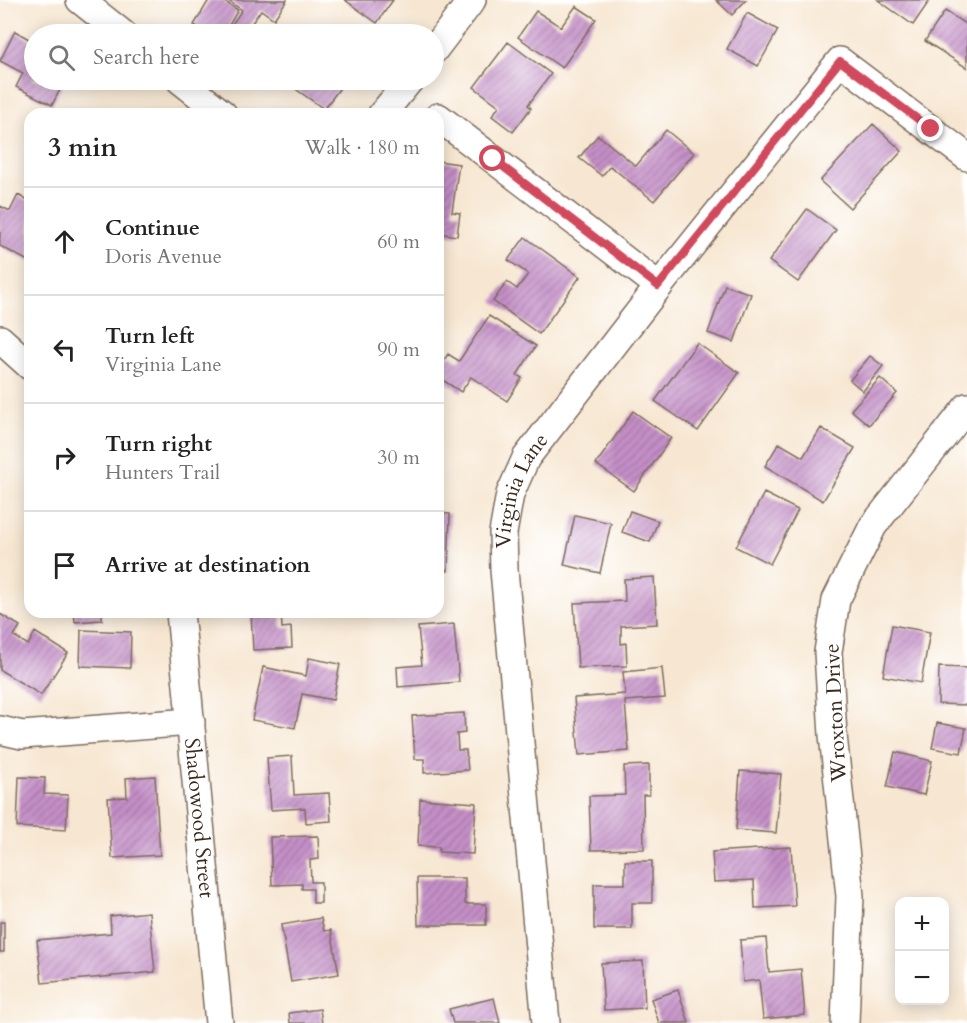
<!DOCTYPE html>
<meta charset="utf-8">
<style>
body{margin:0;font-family:Cardo,serif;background:#f6f6f6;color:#222}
.controls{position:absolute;right:18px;bottom:18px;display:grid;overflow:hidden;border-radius:12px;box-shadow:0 3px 15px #0003}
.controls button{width:54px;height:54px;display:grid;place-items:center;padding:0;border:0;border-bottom:2px solid #e0e0e0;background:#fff;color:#222;font:30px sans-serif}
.stop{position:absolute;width:18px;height:18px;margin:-14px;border:4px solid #d1495b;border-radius:50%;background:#fff}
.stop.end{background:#d1495b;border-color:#fff;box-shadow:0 2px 6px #0008}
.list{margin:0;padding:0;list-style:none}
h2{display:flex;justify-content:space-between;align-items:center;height:78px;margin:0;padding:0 24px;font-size:26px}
h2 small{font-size:20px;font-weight:400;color:#767676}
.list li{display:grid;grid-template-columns:39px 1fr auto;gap:18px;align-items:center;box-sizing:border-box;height:108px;padding:0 24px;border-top:2px solid #e0e0e0}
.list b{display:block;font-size:22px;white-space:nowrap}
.list p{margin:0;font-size:20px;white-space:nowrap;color:#767676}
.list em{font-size:20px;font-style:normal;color:#767676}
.icon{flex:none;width:33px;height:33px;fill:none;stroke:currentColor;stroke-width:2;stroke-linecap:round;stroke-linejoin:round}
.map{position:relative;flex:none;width:967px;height:1023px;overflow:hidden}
.search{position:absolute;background:#fff;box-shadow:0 3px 15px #0003;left:24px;top:24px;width:420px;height:66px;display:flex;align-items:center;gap:15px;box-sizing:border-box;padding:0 21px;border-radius:33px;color:#767676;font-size:22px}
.panel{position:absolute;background:#fff;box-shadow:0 3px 15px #0003;left:24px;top:108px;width:420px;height:510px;border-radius:18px}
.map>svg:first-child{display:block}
.building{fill:url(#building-hatch)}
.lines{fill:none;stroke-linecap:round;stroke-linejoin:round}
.minor-casing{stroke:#7d6c5d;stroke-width:30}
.minor{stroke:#fff;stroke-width:27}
.route{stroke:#d1495b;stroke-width:8}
.labels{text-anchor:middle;stroke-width:5;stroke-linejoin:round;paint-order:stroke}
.street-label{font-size:21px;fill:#3b2a1e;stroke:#fff}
</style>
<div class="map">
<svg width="967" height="1023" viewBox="0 0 967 1023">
<defs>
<pattern id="building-hatch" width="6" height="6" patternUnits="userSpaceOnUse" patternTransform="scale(1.5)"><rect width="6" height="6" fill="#c48fc7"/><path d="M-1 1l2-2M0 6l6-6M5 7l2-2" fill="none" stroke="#a075a1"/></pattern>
</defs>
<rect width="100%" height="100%" fill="#fff"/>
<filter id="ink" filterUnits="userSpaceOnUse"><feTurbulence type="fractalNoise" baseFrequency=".0167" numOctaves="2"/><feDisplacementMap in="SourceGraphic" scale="12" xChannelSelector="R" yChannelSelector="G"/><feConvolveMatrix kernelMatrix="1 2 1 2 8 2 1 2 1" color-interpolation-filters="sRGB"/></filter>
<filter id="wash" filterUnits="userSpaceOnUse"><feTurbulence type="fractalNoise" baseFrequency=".008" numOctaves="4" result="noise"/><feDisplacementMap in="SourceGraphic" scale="24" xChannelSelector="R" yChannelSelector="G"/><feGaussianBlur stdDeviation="1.35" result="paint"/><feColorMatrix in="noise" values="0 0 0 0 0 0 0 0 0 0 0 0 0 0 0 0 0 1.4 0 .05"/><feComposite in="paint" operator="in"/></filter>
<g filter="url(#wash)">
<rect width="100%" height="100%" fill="#f7e7d2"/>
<g id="blocks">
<path class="building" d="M209,0h13l16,10 -9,15 13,8 -1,1h-30l-17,-9z
M227,0h60l-13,19 -13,-9 -16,23 -13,-9 10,-14z
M345,0h48l-16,23z
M716,0h30l-14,15z
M878,0h52l-17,25z
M576,6l20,13 -34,49 -44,-31 18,-26 25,16z
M945,11l22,14v43l-42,-27z
M747,13l31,17 -20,36 -31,-17z
M15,31l19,11v38h31l-13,25 -36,-18 7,-14 -23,-12z
M508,42l43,32 -23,31 3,3 -18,24 -21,-16 7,-10 -25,-19z
M290,80h56l-22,29 -37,-26z
M873,124l29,27 -52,57 -30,-27z
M666,130l28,23 -40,48 -44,-35 -8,10 -23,-18 19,-23 38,31z
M438,161l21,3 -7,48 8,1 -3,23 -19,-3z
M18,195l12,7v60l-30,-16v-40l10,5z
M807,209l29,21 -38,52 -29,-21z
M525,237l55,40 -41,57 -46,-33 14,-19 10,7 11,-15 -20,-14z
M725,285l26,9 -17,48 -26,-9z
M489,316l47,30 -19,29 5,3 -15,23 -36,-24 -10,15 -23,-15v-8l10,-15 11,7z
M697,343l42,30 -41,58 -43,-30z
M870,356l13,10 -20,25 -13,-11z
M880,378l17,15 -28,32 -18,-15z
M633,411l38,27 -37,53 -38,-27z
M821,428l34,20 -32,53 -58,-35 14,-23 24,14z
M764,493l34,17 -28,54 -34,-17z
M630,511l28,10 -8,21 -28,-10z
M438,513l12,1 -2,57 -10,-1z
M575,515l36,8 -11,50 -36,-8z
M654,577l3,47 -36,2v18l5,-1 1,23 -49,2 -4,-65 51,-2 -1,-22z
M74,612h28v8l-27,2z
M251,612h30l1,16 9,-1 1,21 -39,2z
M0,614l20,12 -6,10 14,9 7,-13 33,21 -27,42 -41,-25z
M454,624l5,58 -61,5 -1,-20 25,-2 -4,-38z
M892,625l38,7 -9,51 -38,-7z
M81,630l50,2 -1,36 -50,-2z
M309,658l31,6 -7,36 -31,-6 -7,34 -43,-8 11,-53 43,9z
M939,667l28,1v37l-29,-1z
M662,668l3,30 -40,3 4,50 -50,4 -5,-57 51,-4 -2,-22z
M464,713l1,20 -8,1 1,16h8l2,20 -44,3v-14h-9l-3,-43z
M937,723l29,5 -5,25 -29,-5z
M895,752l37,9 -8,34 -37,-8z
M292,756l2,39 35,-2 2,28 -25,2 -1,-15 -34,2 -4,-52z
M649,765v30h-6l1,54 -53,1 -2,-54 36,-1 -1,-29z
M740,771l41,3 -5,59 -40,-3z
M155,776l5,79 -48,3 -4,-60 19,-1 -1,-19z
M19,777l26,1 -1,16 24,1 -2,35 -49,-3z
M420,799l56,4 -3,51 -34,-2v-5l-21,-1z
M318,836l1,23 -9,1 1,22h10v21h-8v-14h-11v-5l-30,1 -2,-48z
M791,847l4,59 -40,2 -1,-28 -40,2 -2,-30z
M625,861h27v42h-20v26h-38v-45h31z
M417,878h48v26h21v21h-68z
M149,912l6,60 -113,11 -5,-43 74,-7 -1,-17z
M321,918l3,13 7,-1 8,44 -48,8 -10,-57z
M0,922h4v30h-4z
M766,938l3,34 32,-3 4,46 -42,4 -4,-39 -16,2 -3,-42z
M643,961l2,47 -41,2 -3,-47z
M678,990l11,33h-30l-8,-24z
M494,998l6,25h-47l-4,-14z
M320,1009l2,14h-32l-1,-10z"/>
</g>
</g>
<g filter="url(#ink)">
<use href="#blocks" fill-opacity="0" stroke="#7d6c5d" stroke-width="1.5"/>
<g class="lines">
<defs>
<g id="minor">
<path d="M80,0l43,34"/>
<path d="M434,50l38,-50"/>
<path d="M180,80l43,34"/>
<path d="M382,114l28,-34"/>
<path d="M438,117l221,169"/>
<path d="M0,339l30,27"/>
<path id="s1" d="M180,612l39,411"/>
<path d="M0,730l22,5 169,-13"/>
<path id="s2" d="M546,1023l-42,-453 -1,-37 7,-39 16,-36 133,-172 181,-225 127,96"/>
<path d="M845,1023l5,-127 -17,-161 -5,-83 8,-52 37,-74 94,-119"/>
</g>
</defs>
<use href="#minor" class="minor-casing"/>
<use href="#minor" class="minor"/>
</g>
</g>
<g class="lines" filter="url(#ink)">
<path class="route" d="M493,159l165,127 182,-225 91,68"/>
</g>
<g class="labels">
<g class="street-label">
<text dy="7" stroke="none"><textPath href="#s2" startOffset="538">Virginia Lane</textPath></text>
<text transform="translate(835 713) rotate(-93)" y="7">Wroxton Drive</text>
<text dy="7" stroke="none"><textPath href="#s1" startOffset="207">Shadowood Street</textPath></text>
</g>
</g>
</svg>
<div class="controls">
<button>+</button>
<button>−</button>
</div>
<div class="stop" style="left:493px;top:159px"></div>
<div class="stop end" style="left:931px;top:129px"></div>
<div class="search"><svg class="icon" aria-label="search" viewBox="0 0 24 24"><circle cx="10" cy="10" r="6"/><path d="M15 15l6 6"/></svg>Search here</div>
<section class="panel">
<h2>3 min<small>Walk · 180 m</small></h2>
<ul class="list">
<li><svg class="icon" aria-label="ahead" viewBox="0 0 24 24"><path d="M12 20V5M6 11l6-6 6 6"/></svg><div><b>Continue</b><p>Doris Avenue</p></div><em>60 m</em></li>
<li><svg class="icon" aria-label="left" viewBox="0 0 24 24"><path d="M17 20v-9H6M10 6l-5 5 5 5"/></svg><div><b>Turn left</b><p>Virginia Lane</p></div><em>90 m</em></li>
<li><svg class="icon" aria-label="right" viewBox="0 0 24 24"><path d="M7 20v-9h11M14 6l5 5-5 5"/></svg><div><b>Turn right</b><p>Hunters Trail</p></div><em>30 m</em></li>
<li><svg class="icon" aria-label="arrive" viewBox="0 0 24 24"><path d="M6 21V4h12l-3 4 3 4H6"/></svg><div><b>Arrive at destination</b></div></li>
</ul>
</section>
</div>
